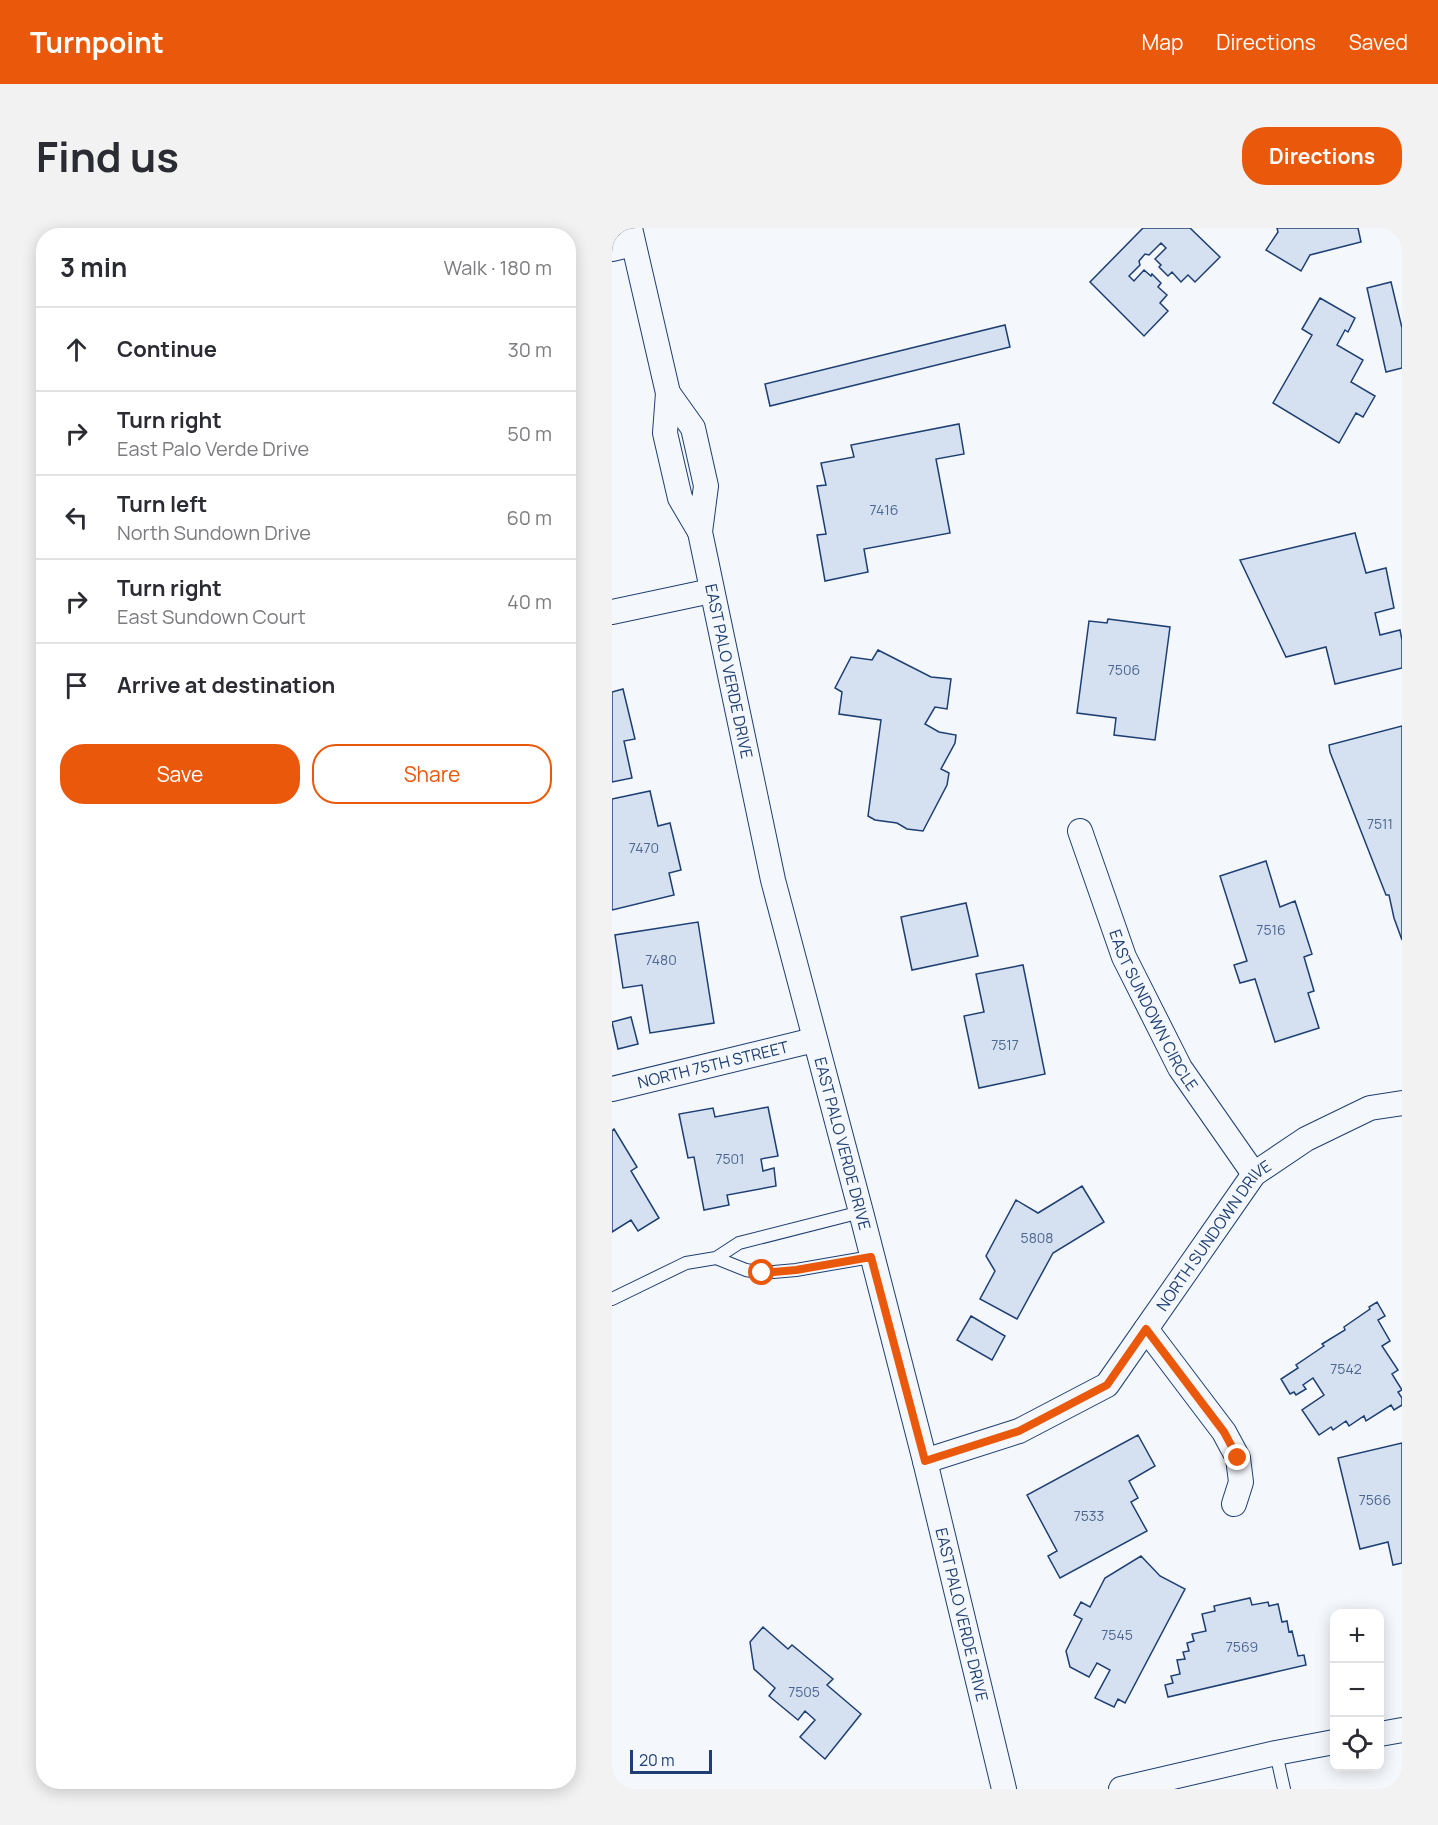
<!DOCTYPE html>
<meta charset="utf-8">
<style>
body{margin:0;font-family:Manrope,sans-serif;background:#f2f2f3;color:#2b2b33}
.controls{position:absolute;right:18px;bottom:18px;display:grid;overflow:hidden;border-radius:12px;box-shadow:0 3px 15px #0003}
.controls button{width:54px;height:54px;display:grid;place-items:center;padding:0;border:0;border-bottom:2px solid #e1e1e2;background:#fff;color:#2b2b33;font:30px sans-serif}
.scale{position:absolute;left:18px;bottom:15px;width:82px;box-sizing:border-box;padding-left:6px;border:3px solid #1d3f73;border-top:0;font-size:16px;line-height:21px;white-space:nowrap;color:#1d3f73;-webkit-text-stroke:4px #f4f7fb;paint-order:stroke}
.stop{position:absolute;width:18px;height:18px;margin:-14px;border:4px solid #ea580c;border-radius:50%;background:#fff}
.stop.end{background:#ea580c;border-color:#fff;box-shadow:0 2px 6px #0008}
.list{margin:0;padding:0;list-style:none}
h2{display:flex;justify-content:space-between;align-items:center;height:78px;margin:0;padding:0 24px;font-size:26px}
h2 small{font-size:20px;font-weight:400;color:#7c7c81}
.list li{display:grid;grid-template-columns:39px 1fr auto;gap:18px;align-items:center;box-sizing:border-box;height:84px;padding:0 24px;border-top:2px solid #e1e1e2}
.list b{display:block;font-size:22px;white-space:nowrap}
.list p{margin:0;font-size:20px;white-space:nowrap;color:#7c7c81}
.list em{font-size:20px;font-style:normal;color:#7c7c81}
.actions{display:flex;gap:12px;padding:18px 24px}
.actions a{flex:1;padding:14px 0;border:2px solid #ea580c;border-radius:24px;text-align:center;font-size:21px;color:#ea580c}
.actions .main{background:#ea580c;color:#fff}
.icon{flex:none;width:33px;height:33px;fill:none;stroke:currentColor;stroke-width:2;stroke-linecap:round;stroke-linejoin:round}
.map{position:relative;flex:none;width:790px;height:1561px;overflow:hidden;border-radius:24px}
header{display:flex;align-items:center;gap:36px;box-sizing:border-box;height:84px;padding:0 30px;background:#ea580c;color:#fff}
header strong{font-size:28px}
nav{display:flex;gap:33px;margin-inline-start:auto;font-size:21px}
.intro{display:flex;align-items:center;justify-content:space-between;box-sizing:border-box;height:144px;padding:0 36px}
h1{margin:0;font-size:42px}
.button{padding:15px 27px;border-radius:24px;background:#ea580c;color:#fff;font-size:21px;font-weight:700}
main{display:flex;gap:36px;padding:0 36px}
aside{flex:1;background:#fff;border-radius:24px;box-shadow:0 3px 15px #0003}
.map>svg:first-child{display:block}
.building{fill:#d5e0f0;stroke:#1d3f73;stroke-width:1.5}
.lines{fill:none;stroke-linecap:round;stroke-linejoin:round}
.service-casing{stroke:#1d3f73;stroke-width:14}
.minor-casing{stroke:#1d3f73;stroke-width:26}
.service{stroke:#f4f7fb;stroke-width:12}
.minor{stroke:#f4f7fb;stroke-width:24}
.route{stroke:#ea580c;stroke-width:8}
.labels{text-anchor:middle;stroke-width:4.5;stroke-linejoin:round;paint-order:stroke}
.number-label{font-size:14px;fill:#4b6792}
.street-label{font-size:16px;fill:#1d3f73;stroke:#f4f7fb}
</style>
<header>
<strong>Turnpoint</strong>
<nav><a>Map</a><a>Directions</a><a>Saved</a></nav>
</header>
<div class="intro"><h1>Find us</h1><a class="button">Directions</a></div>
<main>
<aside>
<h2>3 min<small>Walk · 180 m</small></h2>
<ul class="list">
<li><svg class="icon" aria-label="ahead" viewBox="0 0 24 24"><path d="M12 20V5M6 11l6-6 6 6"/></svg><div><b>Continue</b></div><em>30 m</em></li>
<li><svg class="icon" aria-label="right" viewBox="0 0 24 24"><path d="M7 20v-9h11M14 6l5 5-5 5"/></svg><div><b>Turn right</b><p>East Palo Verde Drive</p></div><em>50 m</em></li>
<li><svg class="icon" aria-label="left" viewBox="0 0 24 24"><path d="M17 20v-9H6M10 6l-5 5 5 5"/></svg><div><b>Turn left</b><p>North Sundown Drive</p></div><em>60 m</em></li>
<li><svg class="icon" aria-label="right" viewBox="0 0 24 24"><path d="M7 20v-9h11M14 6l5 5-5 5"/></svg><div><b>Turn right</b><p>East Sundown Court</p></div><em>40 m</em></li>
<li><svg class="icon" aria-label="arrive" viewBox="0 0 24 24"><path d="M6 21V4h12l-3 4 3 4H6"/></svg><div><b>Arrive at destination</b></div></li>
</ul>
<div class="actions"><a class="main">Save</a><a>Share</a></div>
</aside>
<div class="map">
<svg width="790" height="1561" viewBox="0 0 790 1561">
<rect width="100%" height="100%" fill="#f4f7fb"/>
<path class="building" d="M531,0h47l30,29 -25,25 -7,-7 -7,7 -9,-10 -4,4 -9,-9 2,-2 -6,-6 11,-11 -5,-5 -12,12 -4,-1 -6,7 1,4 -11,11 5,5 10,-11 7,6 1,-2 9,9 -3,4 9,8 -7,8 8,8 -24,25 -54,-54z
M665,0h81l3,14 -51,13 -9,16 -35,-21 12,-18z
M779,54l11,46v40l-16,4 -19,-84z
M708,70l35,20 -7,14 -3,-2 -8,15 26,15 -12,22 24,14 -12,21 -7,-4 -17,30 -66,-40 39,-68 -10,-6z
M393,97l5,22 -240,59 -5,-22z
M347,196l5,30 -28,5 14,74 -86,16 4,23 -43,9 -8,-46 9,-1 -9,-48 9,-1 -5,-22 33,-6 -3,-12z
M743,305l11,40 20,-5 8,40 -19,5 5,22 20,-5 2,10v28l-67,16 -9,-37 -40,10 -46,-97z
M496,391l62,8 -15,113 -41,-5 2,-17 -39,-5 12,-92 18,2z
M266,422l53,27 20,2 -4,30 -12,-2 -10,17 14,8 17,3 -1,8 -14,26 8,4 -2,12 -24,46 -16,-2 -10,-6 -22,-3 -7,-4 13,-96 -42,-6 3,-22 -7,-4 16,-31 21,3z
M11,461l12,50 -11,2 8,37 -20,4v-90z
M790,498v214l-8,-22 -5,-23h-3l-56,-143 -1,-7z
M38,563l8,35 12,-3 11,47 -12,3 5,22 -62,15v-111z
M654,633l14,46 15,-6 17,53 -8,3 10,34 -6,2 11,35 -44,14 -20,-63 -15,4 -6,-18 13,-4 -27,-85z
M354,675l12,53 -66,14 -11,-53z
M86,694l16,101 -64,10 -8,-48 -19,3 -8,-53z
M411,737l22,109 -66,14 -15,-72 20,-4 -8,-38z
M19,789l7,27 -20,5 -6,-27z
M156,879l10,49 -17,3 2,12 11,-3 2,18 -49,9 2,10 -25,5 -10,-53 -6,1 -9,-44 34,-6 2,9z
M2,901l23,38 -6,4 28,47 -21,13 -7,-11 -19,12v-101z
M470,958l22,36 -51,31 -36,66 -37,-20 15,-28 -9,-15 30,-56 22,13z
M765,1074l8,14 -7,4 12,21 -8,5 16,24 -6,4 10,16 -4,2 4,6v7l-8,5 -3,-5 -25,16 -2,-5 -15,10 -3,-5 -13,9 -2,-3 -12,8 -17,-25 22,-15 -11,-17 -10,7 3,4 -10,6 -2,-3 -4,2 -9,-15 17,-11 -2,-3 28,-19 -2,-2 23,-14 -1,-3 26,-18 -1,-2z
M359,1088l34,20 -13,24 -35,-20z
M526,1207l17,31 -26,15 9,17 -7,4 16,29 -87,47 -12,-22 9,-5 -30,-56z
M790,1215v120l-9,2 -5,-23 -28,7 -22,-91z
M529,1328l19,20 25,13 -60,114 -7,-4 -4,8 -19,-9 15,-28 -13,-7 -8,14 -19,-10 -4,-16 16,-32 -8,-4 7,-13 9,5 15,-29z
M638,1370l2,7 16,-3 1,4 9,-2 4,18 5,-1 2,11 3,-1 6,25 6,-1 2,10 -138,32 -3,-12 8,-2 -2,-7 9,-2 -3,-14 8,-1 -2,-7 6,-1 -2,-8 7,-2 -2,-7 14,-3 -4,-17 13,-3 -1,-5z
M151,1399l25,22 4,-4 41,34 -6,6 34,29 -36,45 -25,-22 15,-17 -10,-9 -7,9 -29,-24 6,-8 -21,-19 -4,-27z"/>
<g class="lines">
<defs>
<path id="service" d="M249,984l-122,31 -23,15 30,12 16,3 34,-3 75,-13
M0,1071l74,-36 30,-5
M664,1525l8,36"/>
<g id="minor">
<path d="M18,0l38,165 -3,40 15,65 20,34"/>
<path d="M0,21l21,-5"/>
<path id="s1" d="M56,165l25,35 13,58 -6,46 73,348 88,332 64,249 79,328"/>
<path d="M0,384l99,-21"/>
<path id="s2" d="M468,603l44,126 56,111 74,106"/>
<path id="s3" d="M0,861l202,-49"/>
<path d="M534,1101l78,103 14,26 3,24 -7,22"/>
<path id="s4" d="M313,1233l94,-30 88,-46 147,-211 52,-35 64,-31 32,-5"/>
<path d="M768,1506l22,-4"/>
<path d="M509,1561l155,-36 58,-11"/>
</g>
</defs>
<use href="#service" class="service-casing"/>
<use href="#minor" class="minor-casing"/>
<use href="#service" class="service"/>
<use href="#minor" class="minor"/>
</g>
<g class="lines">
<path class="route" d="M150,1045l34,-3 75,-13 54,204 94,-30 88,-46 39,-56 78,103 14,26"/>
</g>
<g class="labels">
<g class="number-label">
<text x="272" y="287">7416</text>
<text x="512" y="447">7506</text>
<text x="768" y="601">7511</text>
<text x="32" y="625">7470</text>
<text x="659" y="707">7516</text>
<text x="49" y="737">7480</text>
<text x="393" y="822">7517</text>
<text x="118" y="936">7501</text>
<text x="425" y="1015">5808</text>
<text x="734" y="1146">7542</text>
<text x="763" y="1277">7566</text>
<text x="477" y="1293">7533</text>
<text x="505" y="1412">7545</text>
<text x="630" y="1424">7569</text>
<text x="192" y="1469">7505</text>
</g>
<g class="street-label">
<text dy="6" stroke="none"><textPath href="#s1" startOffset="291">EAST PALO VERDE DRIVE</textPath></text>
<text dy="6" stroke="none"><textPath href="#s2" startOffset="194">EAST SUNDOWN CIRCLE</textPath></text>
<text dy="6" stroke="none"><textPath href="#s3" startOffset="104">NORTH 75TH STREET</textPath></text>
<text dy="6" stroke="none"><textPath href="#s1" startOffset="777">EAST PALO VERDE DRIVE</textPath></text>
<text dy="6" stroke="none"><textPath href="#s4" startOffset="382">NORTH SUNDOWN DRIVE</textPath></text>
<text dy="6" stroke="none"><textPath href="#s1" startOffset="1263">EAST PALO VERDE DRIVE</textPath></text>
</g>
</g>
</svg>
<div class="controls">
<button>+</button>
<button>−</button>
<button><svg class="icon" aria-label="locate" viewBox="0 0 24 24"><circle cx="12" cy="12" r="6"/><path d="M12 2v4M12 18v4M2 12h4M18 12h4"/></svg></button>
</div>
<div class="scale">20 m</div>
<div class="stop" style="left:150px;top:1045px"></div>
<div class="stop end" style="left:626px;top:1230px"></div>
</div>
</main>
